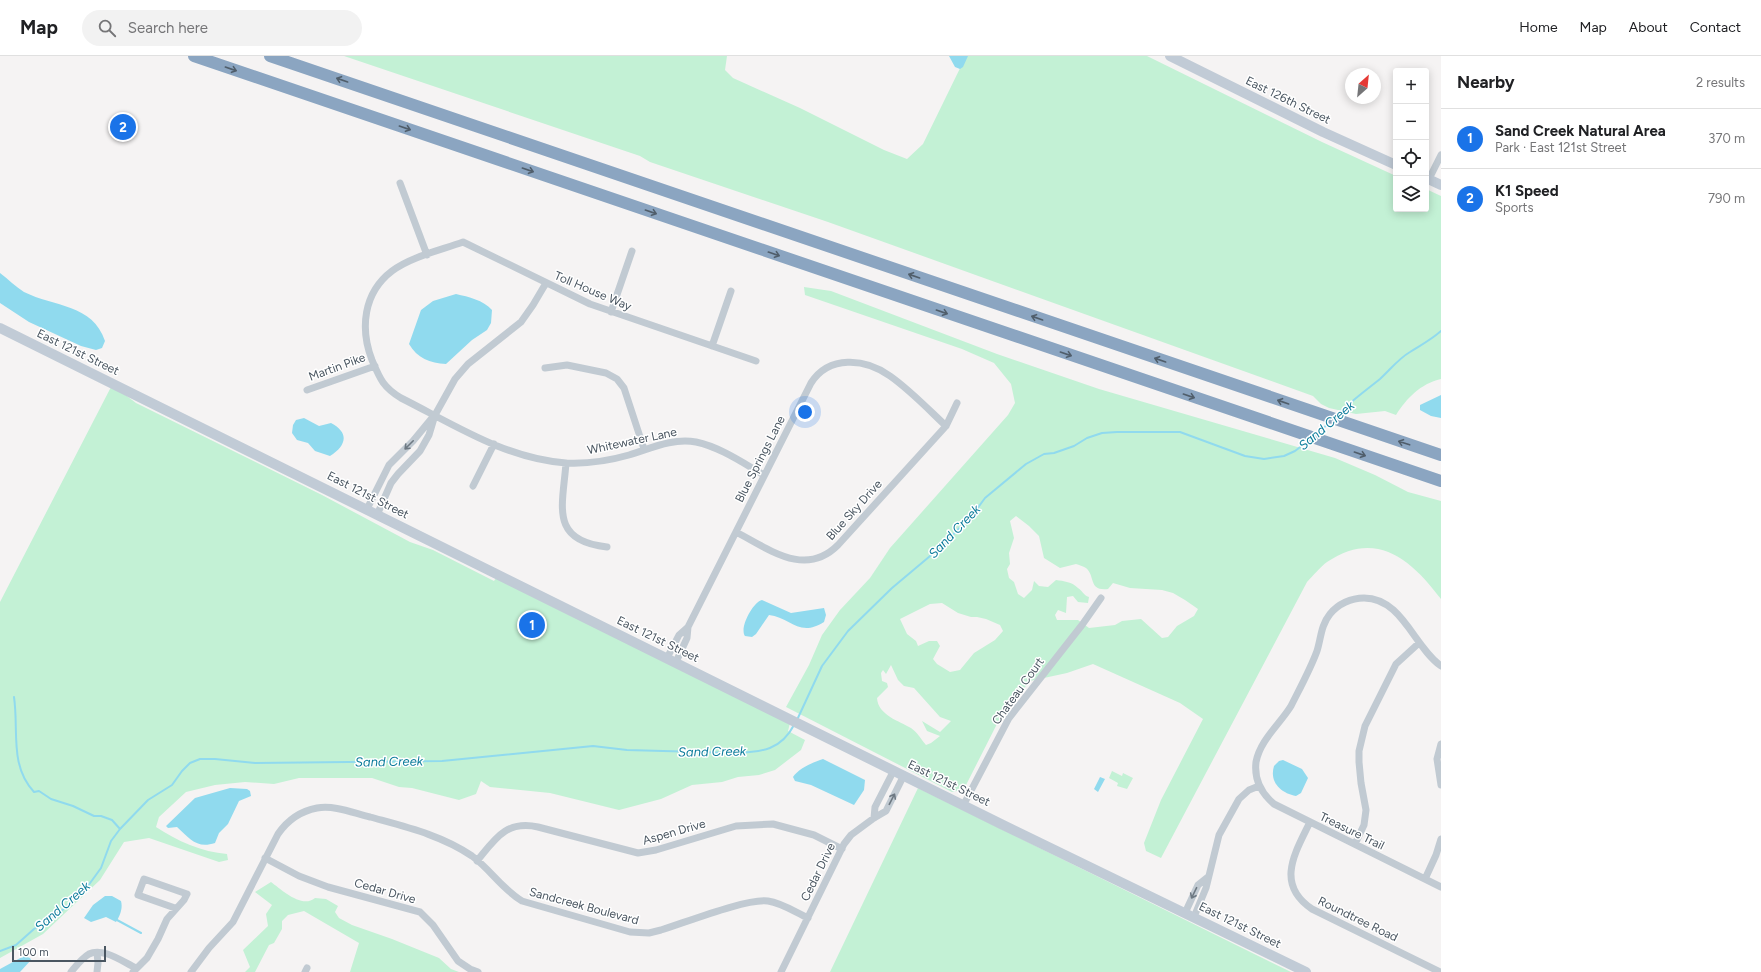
<!DOCTYPE html>
<meta charset="utf-8">
<style>
body{margin:0;font-family:Figtree,sans-serif;background:#f2f2f2;color:#202124}
.controls{position:absolute;right:12px;top:12px;display:grid;overflow:hidden;border-radius:4px;box-shadow:0 2px 10px #0003}
.controls button{width:36px;height:36px;display:grid;place-items:center;padding:0;border:0;border-bottom:1px solid #e0e0e0;background:#fff;color:#202124;font:20px sans-serif}
.compass{position:absolute;left:1345px;top:12px;width:36px;height:36px;border-radius:50%;background:#fff;box-shadow:0 2px 10px #0003;rotate:27deg}
.scale{position:absolute;left:12px;bottom:10px;width:94px;box-sizing:border-box;padding-left:4px;border:2px solid #4a5661;border-top:0;font-size:11px;line-height:14px;white-space:nowrap;color:#4a5661;-webkit-text-stroke:3px #fff;paint-order:stroke}
.you{position:absolute;left:805px;top:356px;width:14px;height:14px;margin:-10px;border:3px solid #fff;border-radius:50%;background:#1a73e8;box-shadow:0 0 0 6px #1a73e833}
.badge{display:grid;place-items:center;width:26px;height:26px;border-radius:50%;background:#1a73e8;color:#fff;font-size:13px;font-weight:700}
.pin{position:absolute;translate:-50% -50%;border:2px solid #fff;box-shadow:0 1px 4px #0006}
.list{margin:0;padding:0;list-style:none}
h2{display:flex;justify-content:space-between;align-items:center;height:52px;margin:0;padding:0 16px;font-size:17px}
h2 small{font-size:13px;font-weight:400;color:#757577}
.list li{display:grid;grid-template-columns:26px 1fr auto;gap:12px;align-items:center;box-sizing:border-box;height:60px;padding:0 16px;border-top:1px solid #e0e0e0}
.list b{display:block;font-size:15px;white-space:nowrap}
.list p{margin:0;font-size:13px;white-space:nowrap;color:#757577}
.list em{font-size:13px;font-style:normal;color:#757577}
.icon{flex:none;width:22px;height:22px;fill:none;stroke:currentColor;stroke-width:2;stroke-linecap:round;stroke-linejoin:round}
.map{position:relative;flex:none;width:1441px;height:916px;overflow:hidden}
header{display:flex;align-items:center;gap:24px;box-sizing:border-box;height:56px;padding:0 20px;background:#fff;border-bottom:1px solid #e0e0e0}
header strong{font-size:19px}
nav{display:flex;gap:22px;margin-inline-start:auto;font-size:14px}
.search{width:280px;height:36px;background:#f2f2f2;display:flex;align-items:center;gap:10px;box-sizing:border-box;padding:0 14px;border-radius:22px;color:#757577;font-size:15px}
main{display:flex}
aside{flex:1;background:#fff}
.map>svg:first-child{display:block}
.green{fill:#c3f1d5;fill-rule:evenodd}
.water{fill:#90daee}
.lines{fill:none;stroke-linecap:round;stroke-linejoin:round}
.stream{stroke:#90daee;stroke-width:2}
.street{stroke:#c1cad2;stroke-width:7}
.secondary{stroke:#c1cbd6;stroke-width:10}
.highway{stroke:#8ba5c1;stroke-width:12}
.oneway{stroke:#505e6b}
.oneway2{stroke:#6e7983}
.labels{text-anchor:middle;stroke-width:3;stroke-linejoin:round;paint-order:stroke}
.street-label{font-size:12px;fill:#4a5661;stroke:#fff}
.water-label{font-size:13px;font-style:italic;fill:#0c7c9b;stroke:#fff}
</style>
<header>
<strong>Map</strong>
<div class="search"><svg class="icon" aria-label="search" viewBox="0 0 24 24"><circle cx="10" cy="10" r="6"/><path d="M15 15l6 6"/></svg>Search here</div>
<nav><a>Home</a><a>Map</a><a>About</a><a>Contact</a></nav>
</header>
<main>
<div class="map">
<svg width="1441" height="916" viewBox="0 0 1441 916">
<rect width="100%" height="100%" fill="#f5f3f3"/>
<path class="green" d="M344,0h383l-2,14 8,8 67,30 84,42 23,9 16,-15 43,-88h181l175,86 74,34v33h30v-20l15,7v183c-21,5 -34,19 -45,36l-11,-4 -29,3 -27,-6 -8,-4 -8,-8 -485,-174 -178,-60 -10,-6z
M804,231l27,4 166,63 102,35 236,69 40,17 33,17 33,9v98c-30,-40 -65,-70 -114,-37 -7,5 -14,14 -20,20l-146,276 -15,-7 -2,-8 17,-43 42,-81 -23,-16 -87,-39 -26,9 -37,8 -29,35 -37,73 -12,3 -166,-85 23,-42 13,-30 18,-25 30,-32 20,-30 118,-133 7,-12 -4,-19 -17,-21 -32,-14 -157,-54zM1016,460l13,10 10,10 5,22 16,10 16,-4c3,1 7,2 10,4 10,9 2,23 22,21l5,-6 17,5 32,2 11,3 12,7 13,9 -4,7 -17,10 -9,11 -6,1 -21,-19 -19,2 -7,4 -26,3 -11,-8h-21l-2,-5 3,-5 8,3 1,-16 6,-1 5,6 10,1 1,-6c-6,-2 -6,-6 -11,-9 -6,-6 -14,-7 -22,-8l-8,7 -9,-1 -5,-5 -2,9 -8,8 -6,-4 -4,-12 -5,-4 -2,-9 3,-5 -1,-11 5,-15 -4,-17zM942,547l16,10 13,4h6l9,2 14,6 3,6 -8,9 -21,13 -14,17 -10,2 -13,-8 -4,-5 7,-13 -3,-5h-8l-11,5 -2,-5 -9,-7 -7,-15 30,-15zM891,609l7,15 6,6 10,2 26,29 11,4 -11,11 -18,-11 5,10 13,5 -9,7 -5,2c-5,-6 -9,-13 -15,-17 -12,-7 -33,-13 -34,-30l11,-11 -1,-4 -5,-2 -1,-8 2,-3 3,4z
M111,331l8,3 17,13 186,92 88,47 23,8 61,31 2,-3 294,145 -2,8 17,9 -4,10 -26,20 -16,5 -21,2 -16,5 -30,3 -31,14 -42,11 -69,-17 -60,-6 -9,-6 -5,13 -17,6 -47,-12 -13,-1 -27,-9h-73l-25,6 -29,-2 -30,3 -29,7 -27,25 -3,10c21,14 46,25 71,27l1,6 -9,2 -70,-24 -25,4 -24,38 -57,54 -43,24v-356z
M1112,715l10,5 1,-3 10,5 -6,11 -10,-3 1,-3 -9,-5z
M918,732l373,184h-461z
M271,826c11,8 31,27 44,16l11,1 12,7 -3,6 4,6 13,7 40,14 47,19 12,11 8,3h-109l9,-29 -55,-32 -16,4 -6,6v8l-8,14 -5,2 -14,27h-10l5,-5 -7,-17 25,-24 -2,-12 6,-9 -17,-13z"/>
<path class="water" d="M949,0h19l-5,11 -3,2 -5,-2z
M0,217c8,6 16,14 24,19 30,15 69,12 81,49l-3,7 -6,2 -15,-4 -52,-24 -29,-19z
M456,238c13,3 27,6 36,16l-1,13 -4,7 -15,10 -26,24c-16,-1 -29,-6 -37,-20l12,-34 12,-9z
M1441,339v23l-10,-2 -11,-6v-5z
M304,362l15,8 12,-3c19,10 15,23 -1,33l-15,-5 -7,-8 -11,-3 -5,-7 1,-8 3,-5z
M762,544l29,13 33,-5 2,7 -2,7c-25,16 -34,-5 -55,-7l-13,19 -4,3 -7,-1c-6,-8 8,-34 17,-36z
M823,703l42,21 -1,10 -10,15 -43,-20 -16,-4 -2,-4c5,-8 20,-15 30,-18z
M1283,704l19,9 6,9 -7,15 -5,3c-15,-3 -27,-14 -22,-30l5,-5z
M1100,721l5,2 -7,13 -4,-3z
M230,732l17,1 3,2 1,5 -12,5 -11,23 -9,9 -4,10c-18,6 -25,-4 -38,-16l-9,1 -2,-2 29,-28z
M105,840h7l9,5c2,7 -1,15 -5,21l-10,-5 -15,5 -7,-4 9,-13z
M24,900l6,2 1,2 -11,12h-20v-3z"/>
<g class="lines">
<path class="stream" d="M1337,359c13,-13 28,-24 43,-36 10,-9 18,-20 30,-27 11,-7 21,-12 31,-21
M1318,377l13,-12
M14,641c5,33 -5,68 20,95l5,-1 12,8 22,7 21,10h7l11,4 8,9
M797,664l25,-54 26,-35 44,-43 50,-42 32,-33 11,-15 41,-34 18,-10 10,-1 20,-7 13,-8 15,-5 15,-1h63l65,24 19,3 20,-3 11,-5 13,-10
M117,864l24,13
M0,895l16,-6 18,-16 26,-17 25,-22 16,-22 10,-27 9,-12 28,-29 24,-15 10,-14 8,-8 10,-4h15l40,4 187,-2 151,-15 34,4 109,3c26,-1 45,-3 58,-28"/>
<path class="street" d="M1429,123l12,-24
M400,127l27,72
M611,256l21,-61
M712,290l19,-55
M756,305l-166,-57 -127,-62c-22,8 -53,15 -71,29 -29,22 -32,58 -20,89 8,19 11,27 29,38 52,26 105,61 165,65 21,1 42,-2 63,-8 23,-7 43,-17 67,-13 24,5 47,21 68,33
M545,312l22,-3 39,8 11,6 7,9 20,61
M307,334l68,-24
M566,407c-3,42 -17,78 41,84
M473,430l21,-42
M367,453l22,-44 24,-24 19,-23
M377,459l14,-32 7,-9 22,-23 9,-16 6,-20 20,-36 13,-15 53,-42 12,-17 13,-22
M736,476c33,17 69,46 102,13l108,-119 11,-23
M667,602l12,-23 9,-8
M676,606l11,-24 1,-11 123,-244c18,-28 54,-25 79,-7 20,14 38,33 56,50
M1441,610c-27,-19 -39,-68 -77,-68 -13,0 -26,6 -34,16 -9,11 -9,24 -13,37 -7,19 -17,37 -26,55 -11,18 -31,34 -35,56 -2,17 5,31 18,42l167,83
M1441,688l-4,15 4,26
M964,748l45,-86 73,-93 19,-27
M874,762l1,-11 19,-37
M1310,766c-15,31 -35,62 2,87l128,63
M1355,788l9,-19 2,-15 -5,-27 -2,-21v-11l6,-25 31,-62 23,-21
M265,802l34,18 29,11 92,25 13,13 25,36 12,8 8,3
M477,805c18,-22 29,-41 61,-34l100,26 18,-3 80,-24 37,-2 41,11 28,14
M1425,823l11,-24 5,-16
M1185,857l13,-28 10,-8
M1194,861l12,-29 13,-53 20,-36 10,-9 10,-4
M97,897l1,10 -1,9
M71,916c5,-6 11,-14 18,-18 14,-7 34,8 47,14
M133,916l14,-14 11,-19 9,-20 17,-19 3,-6 -43,-15 -6,16 37,13
M191,916l18,-24 24,-26 45,-88c9,-13 23,-23 39,-26 18,-3 36,5 53,9 36,10 71,18 102,39 18,13 30,33 50,45l108,31 19,1 12,-3c23,-7 86,-32 107,-29 14,2 27,11 40,17
M305,916l2,-4
M781,916l63,-128 7,-9 23,-17 12,-7 18,-36"/>
<path class="secondary" d="M1170,0l153,76 73,33
M1426,122l15,7
M0,272l1001,496 305,148"/>
<path class="highway" d="M194,0l1247,425
M270,0l1171,399"/>
</g>
<defs><path id="oneway-shaft" d="M-6 0H5M1.5-3L5.5 0L1.5 3" fill="none" stroke-width="1.6" stroke-linecap="round" stroke-linejoin="round"/></defs>
<g class="oneway">
<use href="#oneway-shaft" transform="translate(231 13) rotate(19)"/>
<use href="#oneway-shaft" transform="translate(342 24) rotate(-161)"/>
<use href="#oneway-shaft" transform="translate(405 72) rotate(19)"/>
<use href="#oneway-shaft" transform="translate(528 114) rotate(19)"/>
<use href="#oneway-shaft" transform="translate(651 156) rotate(19)"/>
<use href="#oneway-shaft" transform="translate(774 198) rotate(19)"/>
<use href="#oneway-shaft" transform="translate(914 220) rotate(-161)"/>
<use href="#oneway-shaft" transform="translate(942 256) rotate(19)"/>
<use href="#oneway-shaft" transform="translate(1037 262) rotate(-161)"/>
<use href="#oneway-shaft" transform="translate(1066 298) rotate(19)"/>
<use href="#oneway-shaft" transform="translate(1160 304) rotate(-161)"/>
<use href="#oneway-shaft" transform="translate(1189 340) rotate(19)"/>
<use href="#oneway-shaft" transform="translate(1283 346) rotate(-161)"/>
<use href="#oneway-shaft" transform="translate(1404 387) rotate(-162)"/>
<use href="#oneway-shaft" transform="translate(1360 398) rotate(19)"/>
</g>
<g class="oneway2">
<use href="#oneway-shaft" transform="translate(409 389) rotate(135)"/>
<use href="#oneway-shaft" transform="translate(892 743) rotate(-63)"/>
<use href="#oneway-shaft" transform="translate(1194 837) rotate(116)"/>
</g>
<g class="labels">
<g class="street-label">
<text transform="translate(1288 44) rotate(26)" y="4">East 126th Street</text>
<text transform="translate(593 235) rotate(23)" y="4">Toll House Way</text>
<text transform="translate(78 296) rotate(26)" y="4">East 121st Street</text>
<text transform="translate(337 311) rotate(-20)" y="4">Martin Pike</text>
<text transform="translate(632 385) rotate(-12)" y="4">Whitewater Lane</text>
<text transform="translate(760 403) rotate(-63)" y="4">Blue Springs Lane</text>
<text transform="translate(368 439) rotate(27)" y="4">East 121st Street</text>
<text transform="translate(854 454) rotate(-48)" y="4">Blue Sky Drive</text>
<text transform="translate(658 583) rotate(26)" y="4">East 121st Street</text>
<text transform="translate(1018 635) rotate(-54)" y="4">Chateau Court</text>
<text transform="translate(949 727) rotate(26)" y="4">East 121st Street</text>
<text transform="translate(1352 775) rotate(26)" y="4">Treasure Trail</text>
<text transform="translate(674 776) rotate(-16)" y="4">Aspen Drive</text>
<text transform="translate(818 816) rotate(-64)" y="4">Cedar Drive</text>
<text transform="translate(385 835) rotate(16)" y="4">Cedar Drive</text>
<text transform="translate(584 850) rotate(15)" y="4">Sandcreek Boulevard</text>
<text transform="translate(1358 863) rotate(26)" y="4">Roundtree Road</text>
<text transform="translate(1240 869) rotate(26)" y="4">East 121st Street</text>
</g>
<g class="water-label">
<text transform="translate(1326 369) rotate(-40)" y="5">Sand Creek</text>
<text transform="translate(954 475) rotate(-46)" y="5">Sand Creek</text>
<text transform="translate(712 695) rotate(-1)" y="5">Sand Creek</text>
<text transform="translate(389 705) rotate(-1)" y="5">Sand Creek</text>
<text transform="translate(62 850) rotate(-41)" y="5">Sand Creek</text>
</g>
</g>
</svg>
<div class="controls">
<button>+</button>
<button>−</button>
<button><svg class="icon" aria-label="locate" viewBox="0 0 24 24"><circle cx="12" cy="12" r="6"/><path d="M12 2v4M12 18v4M2 12h4M18 12h4"/></svg></button>
<button><svg class="icon" aria-label="layers" viewBox="0 0 24 24"><path d="M12 4l9 5-9 5-9-5zM3 14l9 5 9-5"/></svg></button>
</div>
<svg class="compass" viewBox="-18 -18 36 36"><path d="M0-13l5 13h-10z" fill="#e53935"/><path d="M0 13l5-13h-10z" fill="#757577"/></svg>
<div class="scale">100 m</div>
<div class="you"></div>
<div class="pin badge" style="left:532px;top:569px">1</div>
<div class="pin badge" style="left:123px;top:71px">2</div>
</div>
<aside>
<h2>Nearby<small>2 results</small></h2>
<ul class="list">
<li><span class="badge">1</span><div><b>Sand Creek Natural Area</b><p>Park · East 121st Street</p></div><em>370 m</em></li>
<li><span class="badge">2</span><div><b>K1 Speed</b><p>Sports</p></div><em>790 m</em></li>
</ul>
</aside>
</main>
